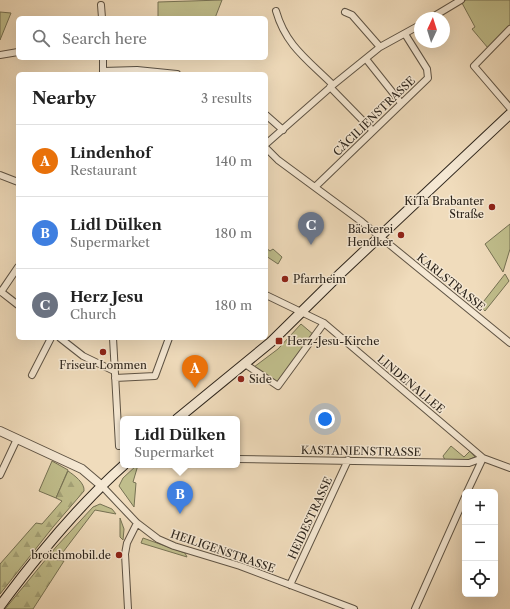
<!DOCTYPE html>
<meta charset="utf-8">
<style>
body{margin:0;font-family:"Libre Caslon Text",serif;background:#f6f6f6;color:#222}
.controls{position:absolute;right:12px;bottom:12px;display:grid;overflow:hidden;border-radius:6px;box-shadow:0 4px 16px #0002}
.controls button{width:36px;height:36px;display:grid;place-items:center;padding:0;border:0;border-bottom:1px solid #e0e0e0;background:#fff;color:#222;font:20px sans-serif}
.compass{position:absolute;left:414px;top:12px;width:36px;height:36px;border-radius:50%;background:#fff;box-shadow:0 4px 16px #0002;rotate:4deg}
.you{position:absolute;left:325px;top:419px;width:14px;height:14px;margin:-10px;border:3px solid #fff;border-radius:50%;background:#1a73e8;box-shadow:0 0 0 6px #1a73e833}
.badge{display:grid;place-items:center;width:26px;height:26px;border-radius:50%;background:#8f2418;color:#fff;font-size:13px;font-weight:700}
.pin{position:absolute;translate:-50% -33px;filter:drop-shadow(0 1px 2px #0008)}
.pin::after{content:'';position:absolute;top:21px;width:14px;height:12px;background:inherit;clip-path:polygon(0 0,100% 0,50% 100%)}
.popup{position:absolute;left:120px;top:416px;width:120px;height:52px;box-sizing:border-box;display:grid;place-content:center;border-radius:6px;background:#fff;filter:drop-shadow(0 1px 3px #0005);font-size:13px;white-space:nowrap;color:#767676}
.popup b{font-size:15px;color:#222}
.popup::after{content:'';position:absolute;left:50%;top:100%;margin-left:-8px;border:8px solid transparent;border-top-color:#fff}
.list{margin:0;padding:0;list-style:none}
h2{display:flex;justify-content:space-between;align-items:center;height:52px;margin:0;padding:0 16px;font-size:17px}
h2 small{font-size:13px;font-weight:400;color:#767676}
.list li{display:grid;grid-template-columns:26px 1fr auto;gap:12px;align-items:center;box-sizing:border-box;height:72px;padding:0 16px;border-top:1px solid #e0e0e0}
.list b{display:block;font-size:15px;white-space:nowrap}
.list p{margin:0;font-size:13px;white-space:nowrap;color:#767676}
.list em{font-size:13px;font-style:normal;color:#767676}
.icon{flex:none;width:22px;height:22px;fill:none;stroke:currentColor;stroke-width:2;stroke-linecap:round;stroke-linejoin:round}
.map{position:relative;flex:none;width:510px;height:609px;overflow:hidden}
.search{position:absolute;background:#fff;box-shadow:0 4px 16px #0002;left:16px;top:16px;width:252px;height:44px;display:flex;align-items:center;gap:10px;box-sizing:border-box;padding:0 14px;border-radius:6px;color:#767676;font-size:15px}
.panel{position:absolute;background:#fff;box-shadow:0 4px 16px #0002;left:16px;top:72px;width:252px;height:268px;border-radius:6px}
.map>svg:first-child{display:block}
.green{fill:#c0be8c;stroke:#767254}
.forest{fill:url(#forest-firs);stroke:#767254}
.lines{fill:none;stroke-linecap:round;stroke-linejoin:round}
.minor-casing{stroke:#5e5344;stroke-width:8}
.tertiary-casing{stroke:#5e5344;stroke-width:10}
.secondary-casing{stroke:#2d251c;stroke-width:11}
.minor{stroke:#f5e8d3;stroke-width:6}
.tertiary{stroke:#f5e8d3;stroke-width:8}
.secondary{stroke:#f5e8d3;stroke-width:9}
.poi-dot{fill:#8f2418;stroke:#f5e8d3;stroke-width:1.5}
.labels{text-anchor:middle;stroke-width:3;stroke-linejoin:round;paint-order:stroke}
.street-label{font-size:11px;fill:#2d251c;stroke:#f5e8d3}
.poi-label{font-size:11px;fill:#2d251c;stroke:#f5e8d3;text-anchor:end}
</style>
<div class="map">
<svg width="510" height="609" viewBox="0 0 510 609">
<defs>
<pattern id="forest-firs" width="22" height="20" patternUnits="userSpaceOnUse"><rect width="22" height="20" fill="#c0be8c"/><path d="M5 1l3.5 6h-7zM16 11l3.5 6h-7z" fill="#a5a378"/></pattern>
</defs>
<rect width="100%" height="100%" fill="#f0dcbc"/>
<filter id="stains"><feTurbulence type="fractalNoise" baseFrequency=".005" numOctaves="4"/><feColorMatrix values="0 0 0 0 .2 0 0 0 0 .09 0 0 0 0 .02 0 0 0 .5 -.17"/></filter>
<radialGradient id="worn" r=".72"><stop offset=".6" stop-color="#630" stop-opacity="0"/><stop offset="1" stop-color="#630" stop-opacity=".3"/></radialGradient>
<path class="green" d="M222,0l-7,18h-57v-16z
M466,0h44v26l-22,22 -16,-19 3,-2 -13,-24z
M0,12l11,1 -11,27z
M510,224v25l-7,23 -18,-28z
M266,248l4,3 3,-2 9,8 -4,7 -12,-8z
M505,274l4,7 -24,30 -5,-5z
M301,324l13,11 -37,47 -23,-15 24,-18z
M451,446l13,11 6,-6 5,6 -7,3h-23l-2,-4z
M52,461l16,9 -12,28 -17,-7z
M137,465h1l-5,17 3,1 -2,24 -15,-21 4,-8z
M120,518l4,11 -1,11 -3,-3z
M143,538l42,15 2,4 -46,-14z"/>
<path class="forest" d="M68,471c6,4 17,12 16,20l-31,36 -53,67v-30l36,-41 6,1 20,-23 -6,-3z
M100,504l12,5 4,5 -21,-4 -38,50 7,1 -31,48h-28l51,-62 37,-40z"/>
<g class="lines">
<defs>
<path id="minor" d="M101,5l1,13
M276,11c10,35 32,49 57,74
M345,12l7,3 28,32
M431,18l30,-18
M510,29l-36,37 36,42
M0,55l18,-3
M103,58v16
M366,59l35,44
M103,71l34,-1 40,4
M330,87l43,44
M266,115l17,15
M266,144l67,-59 47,-38 40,-22
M266,148l12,12 84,62 148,121
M0,175l18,7
M315,187l113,-109 -1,-9 -22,-35
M0,291l18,14
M1,292l17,-25
M266,295l58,28 159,135 27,10
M60,338l23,18 31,15
M113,338l6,108
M245,364l33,22 46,-63
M32,375l19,-37
M115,378l40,-2 14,-38
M237,459l232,4 14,-5
M0,475l17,-36
M102,486l35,37 21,16 16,7 66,20 114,43
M467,492l16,-34
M290,585l58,-125
M128,609l-3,-55 2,-11 10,-20
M415,609l50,-112"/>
<path id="tertiary" d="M0,431l82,38 20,17"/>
<path id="secondary" d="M177,419l94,-77 70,-69 169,-159
M0,606c37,-50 78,-100 124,-141"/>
</defs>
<use href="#minor" class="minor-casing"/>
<use href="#tertiary" class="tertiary-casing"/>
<use href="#secondary" class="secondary-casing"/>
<use href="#minor" class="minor"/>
<use href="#tertiary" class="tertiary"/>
<use href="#secondary" class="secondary"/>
</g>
<g class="poi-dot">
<circle cx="492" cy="207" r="4"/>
<circle cx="401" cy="235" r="4"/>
<circle cx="285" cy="279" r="4"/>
<rect x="275" y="337" width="8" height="8" rx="2"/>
<circle cx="103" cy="352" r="4"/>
<circle cx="241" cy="379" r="4"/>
<circle cx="119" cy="555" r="4"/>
</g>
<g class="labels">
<g class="street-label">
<text transform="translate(374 116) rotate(-44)" y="4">CÄCILIENSTRASSE</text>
<text transform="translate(451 282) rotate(39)" y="4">KARLSTRASSE</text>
<text transform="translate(411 384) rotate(40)" y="4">LINDENALLEE</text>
<text transform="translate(361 451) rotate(1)" y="4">KASTANIENSTRASSE</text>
<text transform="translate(310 518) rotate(-65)" y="4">HEIDESTRASSE</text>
<text transform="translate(223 551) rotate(19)" y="4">HEILIGENSTRASSE</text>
</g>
<g class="poi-label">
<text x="484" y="205">KiTa Brabanter<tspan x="484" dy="13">Straße</tspan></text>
<text x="393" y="233">Bäckerei<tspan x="393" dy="13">Hendker</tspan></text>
<text x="293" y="283" text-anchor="start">Pfarrheim</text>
<text x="287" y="345" text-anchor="start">Herz-Jesu-Kirche</text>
<text x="103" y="369" text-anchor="middle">Friseur Lommen</text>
<text x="249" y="383" text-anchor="start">Side</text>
<text x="111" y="559">broichmobil.de</text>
</g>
</g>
<rect width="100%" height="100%" filter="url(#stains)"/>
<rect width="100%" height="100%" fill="url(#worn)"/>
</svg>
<div class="controls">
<button>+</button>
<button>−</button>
<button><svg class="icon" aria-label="locate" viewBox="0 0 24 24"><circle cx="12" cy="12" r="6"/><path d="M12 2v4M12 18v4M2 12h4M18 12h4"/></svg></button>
</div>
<svg class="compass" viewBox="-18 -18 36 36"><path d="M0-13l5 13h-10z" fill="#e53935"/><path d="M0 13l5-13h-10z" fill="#767676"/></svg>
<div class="you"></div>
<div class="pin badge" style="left:195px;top:388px;background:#e8710a">A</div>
<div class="pin badge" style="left:180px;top:514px;background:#3f7fe0">B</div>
<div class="popup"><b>Lidl Dülken</b>Supermarket</div>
<div class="pin badge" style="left:311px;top:245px;background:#6b7280">C</div>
<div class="search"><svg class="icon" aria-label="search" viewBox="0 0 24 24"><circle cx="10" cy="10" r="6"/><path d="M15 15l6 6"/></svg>Search here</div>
<section class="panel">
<h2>Nearby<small>3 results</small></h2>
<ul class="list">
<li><span class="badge" style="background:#e8710a">A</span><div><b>Lindenhof</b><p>Restaurant</p></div><em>140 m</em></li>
<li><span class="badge" style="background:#3f7fe0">B</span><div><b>Lidl Dülken</b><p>Supermarket</p></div><em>180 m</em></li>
<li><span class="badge" style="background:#6b7280">C</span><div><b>Herz Jesu</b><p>Church</p></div><em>180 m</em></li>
</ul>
</section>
</div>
